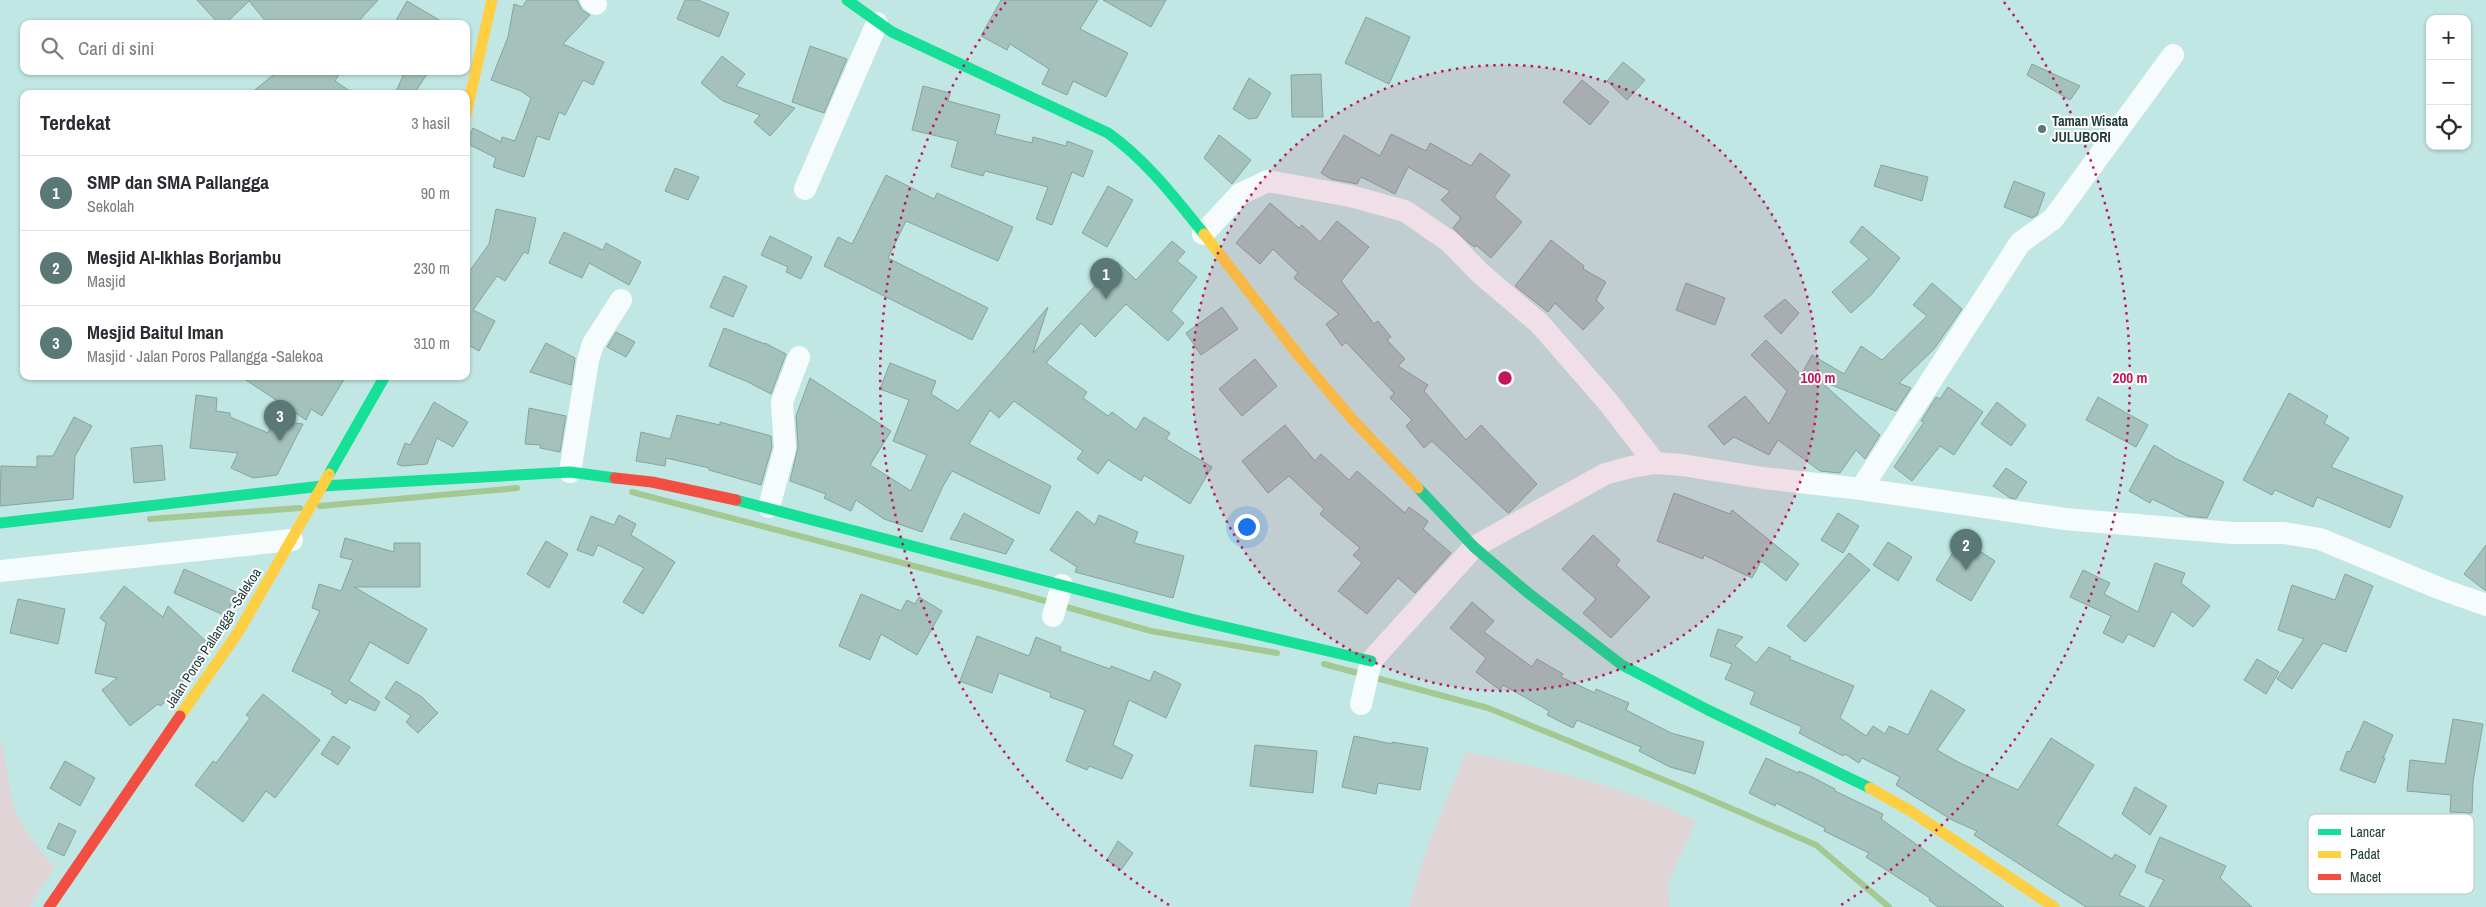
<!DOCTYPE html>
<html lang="id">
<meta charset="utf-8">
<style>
body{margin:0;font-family:"Archivo Narrow",sans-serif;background:#f2f2f3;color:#2b2b33}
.controls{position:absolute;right:15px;top:15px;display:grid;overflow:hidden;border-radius:10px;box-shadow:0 1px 4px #0004}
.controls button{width:45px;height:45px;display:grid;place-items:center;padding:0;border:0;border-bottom:1px solid #e1e1e2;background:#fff;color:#2b2b33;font:25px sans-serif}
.you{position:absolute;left:1246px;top:526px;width:18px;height:18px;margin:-12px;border:4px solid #fff;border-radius:50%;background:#1a73e8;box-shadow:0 0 0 8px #1a73e833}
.badge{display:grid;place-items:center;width:32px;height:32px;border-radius:50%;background:#597876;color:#fff;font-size:16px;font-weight:700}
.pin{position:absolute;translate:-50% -41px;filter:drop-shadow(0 1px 2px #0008)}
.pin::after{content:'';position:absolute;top:26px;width:18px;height:15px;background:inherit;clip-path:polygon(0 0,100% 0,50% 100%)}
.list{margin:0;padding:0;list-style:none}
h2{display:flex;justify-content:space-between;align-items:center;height:65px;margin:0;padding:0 20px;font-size:21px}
h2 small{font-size:16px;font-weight:400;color:#7c7c81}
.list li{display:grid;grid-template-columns:32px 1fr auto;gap:15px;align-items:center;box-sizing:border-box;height:75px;padding:0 20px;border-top:1px solid #e1e1e2}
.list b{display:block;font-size:19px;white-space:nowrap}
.list p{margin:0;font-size:16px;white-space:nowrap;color:#7c7c81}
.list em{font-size:16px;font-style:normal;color:#7c7c81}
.icon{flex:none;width:28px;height:28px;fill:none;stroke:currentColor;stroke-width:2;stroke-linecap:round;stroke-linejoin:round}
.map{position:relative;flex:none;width:2486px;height:907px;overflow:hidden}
.search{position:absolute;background:#fff;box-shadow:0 1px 4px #0004;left:20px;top:20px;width:450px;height:55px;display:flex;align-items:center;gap:12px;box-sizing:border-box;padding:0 18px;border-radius:10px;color:#7c7c81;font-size:19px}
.panel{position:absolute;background:#fff;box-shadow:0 1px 4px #0004;left:20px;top:90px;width:450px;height:290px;border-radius:10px}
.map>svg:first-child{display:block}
.green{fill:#dfd5d7}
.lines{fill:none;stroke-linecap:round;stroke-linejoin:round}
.stream{stroke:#a3c892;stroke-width:6}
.building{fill:#a4c2bb;stroke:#87a39d}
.street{stroke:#f6fbfb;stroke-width:22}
.fast{stroke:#16e098;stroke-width:11}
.slow{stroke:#ffcf43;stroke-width:11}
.jam{stroke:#f24e42;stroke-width:11}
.ring{fill:none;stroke:#c2185b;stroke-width:2.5;stroke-dasharray:2.5 5}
.poi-dot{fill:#597876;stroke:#fff;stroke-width:2}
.labels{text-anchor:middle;stroke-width:4;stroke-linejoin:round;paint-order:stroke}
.poi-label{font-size:14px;font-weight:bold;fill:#213d3b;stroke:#fff;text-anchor:start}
.street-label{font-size:14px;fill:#213d3b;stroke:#fff}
.key{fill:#fff;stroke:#bcc5c4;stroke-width:1}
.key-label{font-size:14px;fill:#213d3b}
.centre{fill:#c2185b;stroke:#fff;stroke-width:2.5}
.ring-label{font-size:15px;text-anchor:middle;font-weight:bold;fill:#c2185b;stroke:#fff;stroke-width:4;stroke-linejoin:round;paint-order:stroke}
</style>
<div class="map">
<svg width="2486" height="907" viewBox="0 0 2486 907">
<rect width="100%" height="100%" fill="#c0e7e3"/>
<path class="green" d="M0,738c8,22 7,46 14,68 7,20 26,46 41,61l-26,40h-29z
M1466,752c80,16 156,33 230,69l-28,62 2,24h-261l15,-51z"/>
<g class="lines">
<path class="stream" d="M632,492l385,101 134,38 126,22
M320,506l197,-18
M150,519l150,-11
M1324,664l164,44 203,83 125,54 73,62"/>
</g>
<path class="building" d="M197,0h181l-22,24h-88l-19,-23 -24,23h-6z
M527,0h50l5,10 8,5 -27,29 41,18 -11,23 -10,-5 -18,35 -6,-3 -10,28 -12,-4 -13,41 -31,-10 3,-9 -30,-15 7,-15 28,14 1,-5 13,4 16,-43 -10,-7 -30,-11 17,-43 6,-33 8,3z
M685,0h13l31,13 -10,24 -42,-18z
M1001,0h97l-18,29 48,24 -22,44 -33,-16 -6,14 -25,-11 7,-15 -39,-25 -3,6 -26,-14z
M1103,0h63l-15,27z
M407,1l39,23h-52z
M1366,17l44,20 -21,47 -44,-21z
M810,46l37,13 -23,54 -32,-11z
M722,56l23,18 -9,12 59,22 -25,28 -16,-14 6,-7 -37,-14 -22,-18z
M1623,62l22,18 -18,20 -20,-19z
M2032,64l48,22 -10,14 -43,-25z
M278,71h63l-6,10 19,13h-104z
M405,71h24l-15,23h-19z
M1321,74l2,43h-31l-1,-42z
M1249,78l22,15 -14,25 -8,1 -16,-10z
M1582,80l27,22 -19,23 -27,-23z
M923,86l27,7 -2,8 52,14 -5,19 37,9 1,-6 33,9 1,-5 26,10 -10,26 -11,-5 -20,53 -16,-6 12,-32 -63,-16 -2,5 -32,-9 7,-26 -46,-11z
M1391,134l35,17 4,-8 41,23 9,-13 30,22 -16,22 28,25 -31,36 -15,-13 -1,2 -5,-3 -17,-16 8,-10 -20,-18 9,-9 -42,-24 -13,27 -34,-17 -4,7 -26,-5 -10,-6 23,-38 36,21z
M1219,135l32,25 -19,24 -28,-26z
M1881,165l47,12 -6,24 -48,-15z
M675,168l24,9 -11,23 -23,-9z
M886,175l48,24 3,-6 76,34 -15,34 -92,-40 -18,37 100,50 -16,32 -148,-74 14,-29 14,7z
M2014,181l31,12 -8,22 -5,3 -28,-11z
M1108,186l25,14 -26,47 -25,-14z
M1270,203l29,25 3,-3 18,17 17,-21 32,26 -28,34 33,43 4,-3 13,16 -4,3 18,19 -7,7 30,19 -4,6 42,49 15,-15 56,59 -27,28 -2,1 -76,-72 -8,7 -18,-22 6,-6 -22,-22 4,-5 -48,-51 -4,4 -16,-22 13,-10 -45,-36 4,-5 -25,-24 -13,15 -24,-21z
M496,209l40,9 -8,36 -4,-2 -19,29 -8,-5 -24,34 22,11 -16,30 -13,-7v-68l23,-32z
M1862,226l38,32 -28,36 -21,19 -19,-21 37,-33 -19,-17z
M564,232l39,18 3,-7 35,19 -12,23 -40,-22 -7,15 -33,-15z
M770,236l42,21 -11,22 -15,-7 2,-5 -27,-12z
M1551,240l33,26 -1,3 23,13 -10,18 8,8 -21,22 -28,-27 -7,9 -33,-26z
M1172,241l13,11 -8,9 20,16 -26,34 13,12 -16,18 -42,-37 -31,33 -14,-14 -35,40 41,29 -4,6 25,18 4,-4 24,18 8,-13 26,16 -4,6 46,28 -22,37 -46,-29 -3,6 -33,-21 -10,14 -21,-15 6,-8 -69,-50 -15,17 -9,-8 -21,34 82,42 -12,28 -87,-43 -9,15 -21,46 -38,-13 -28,-19 -5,11 -27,-13 2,-4 -36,-13 8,-34 -2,-31 14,-38 81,53 -21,34 41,26 16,-36 -34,-14 16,-41 -29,-11 10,-26 46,18 -5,13 27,17 90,-104 -15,46 84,-91 19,18z
M724,276l23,10 -14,31 -23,-10z
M1686,283l39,15 -10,27 -39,-15z
M1932,283l30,26 -28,40 -35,34 12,5 -15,23 -77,-31 61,55 -15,24 -9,-9 -16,23 -20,-2 -42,-31 -9,15 -35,-18 -10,8 -16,-19 37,-30 24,28 18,-33 -36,-36 15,-15 35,35 11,-20 32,19 17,-28 21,14 45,-44 -14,-11z
M1785,299l14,14 -18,21 -17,-18z
M1222,307l16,22 -37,26 -15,-22z
M724,328l41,16v-1l21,11 -15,40 -23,-12 -39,-16z
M616,332l19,10 -9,15 -19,-10z
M546,343l29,15 -4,27 -41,-13z
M1255,359l22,27 -35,30 -23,-27z
M240,376h106l-24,40 -11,-7 -5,11z
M1948,387l35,25 -29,43 -14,-9 -28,35 -18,-14 30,-45 -3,-1 15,-24 4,2z
M2289,393l39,23 -4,7 25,15 -18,29 72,29 -13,32 -73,-31 -4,10 -38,-17 -3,5 -29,-15z
M196,395l21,3 -1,13 14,2v4l38,16 6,-13 29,4 -26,51 -24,3 -22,-10 7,-15 -48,-5z
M2098,397l50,28 -12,22 -50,-27z
M434,402l34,20 -15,25 -16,-9 -10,26 -25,2 -5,-2 8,-21 5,2z
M1997,402l29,23 -15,21 -30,-22z
M529,408l37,8 -6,36 -20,-4 1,-3 -16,-1z
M677,415l43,10v-3l51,14 1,11 -11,38 -52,-15v-2l-43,-10 -1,8 -29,-5 5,-29 29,7z
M74,417l18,9 -17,30 -2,43 -73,7 1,-40 36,1v-11h16z
M1285,425l30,36 6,-7 28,26 8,-9 48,42 4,-6 19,14 -5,8 28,24 -36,40 -17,-15 -31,36 -29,-23 24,-28 -9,-8 7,-7 -40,-34 4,-5 -35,-33 -21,17 -26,-32z
M162,445l3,35 -31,3 -3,-35z
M2154,445l21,13 49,24 -17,36 -20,-2 -35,-17 -2,4 -21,-12z
M2006,468l21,14 -11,17 -6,-1 -17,-12z
M1674,493l56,21 2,-4 67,54 -13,17 -25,-20 -9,17 -48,-23 -1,4 -46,-18z
M1077,511l18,14 4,-10 39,17 -4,11 50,13 -11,42 -98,-26 2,-5 -27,-17z
M964,513l50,27 -8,14 -56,-15z
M1838,513l21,13 -16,27 -22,-13z
M619,515l17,9 -5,11 44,27 -32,52 -20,-12 21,-34 -46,-23 -5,11 -16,-6 14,-34 23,9z
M1593,535l27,25 -4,5 34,32 -39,41 -28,-25 13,-14 -34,-30z
M345,538l49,14v-9h26v44h-66l73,42 -19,35 -38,-22 -21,39 31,21 -5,9 -26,-12 -3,5 -15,-10 2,-3 -41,-20 28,-60 -8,-3 7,-24 22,7 12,-31 -13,-3z
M1961,539l34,22 -24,40 -35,-21z
M546,541l22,13 -19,34 -22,-14z
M1888,542l24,15 -14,24 -25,-16z
M2486,545v46l-22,-17z
M1849,553l21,17 -65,72 -18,-16z
M2155,563l30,10 -4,10 29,23 -17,21 -21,-16 -18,36 -26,-13 -5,9 -20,-10 8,-17 -41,-19 13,-27 27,13 -6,11 34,18z
M184,569l52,23 -10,24 -52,-23z
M2345,574l28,12 -27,66 -23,-9 -31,46 -15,-10 27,-40 -26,-9 14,-45 43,15z
M124,586l39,31 5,-11 42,39 -29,33 3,2 -23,26 -3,-2 -28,22 -28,-36 15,-12 -22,-5 11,-50 -6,-5z
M861,594l40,17 6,-11 8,4 4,-7 23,14 -25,44 -36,-21 -11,26 -31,-14z
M18,599l47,10 -7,35 -48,-11z
M1472,602l22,19 -10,11 48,35 5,-8 26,15 -2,3 34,16 1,-4 33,14 -3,7 45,23 33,9 -9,32 -25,-7 -31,-16 2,-4 -64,-27 -4,8 -26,-13 2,-4 -46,-26 -3,5 -24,-18 10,-14 -36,-30z
M1718,629l25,8 -8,9 21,17 13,-16 22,10 -2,2 65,27 -14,32 26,18 7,-10 12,8 4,-8 19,9 23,-45 34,20 -28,40 21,12 60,28 33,-52 43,27 -37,60 55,34 3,-5 21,12 -17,29 26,12h-59l-112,-72 3,-4 -25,-11 -56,-35 4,-8 -38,-19 -3,5 -14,-9 -2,2 -44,-23 3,-6 -52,-23 5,-12 -30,-13 7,-15 -22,-8z
M977,636l52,20 7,-19 25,10 -1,4 50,18 1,-3 39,15 4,-10 27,13 -15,34 -37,-18 -16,45 20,10 -11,24 -33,-13 -2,4 -21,-9 19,-51 -35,-13 1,-4 -52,-20 -7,20 -32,-12z
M2257,659l22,13 -13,22 -22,-14z
M396,681l26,16 16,16 -20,20 -12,-11 5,-6 -26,-18z
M263,694l57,46 -45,58 -9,-7 -23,31 -48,-37 18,-24 3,2 34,-45 -4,-3z
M2453,719l30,5 -10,58 -1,31 -22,-1 1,-17 -44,-4 3,-31 35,4z
M2364,721l29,14 -10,23h2l-10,25 -35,-13 7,-19 3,1z
M333,736l17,11 -12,18 -17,-11z
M1354,736l38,8v-2l36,6 -8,42 -42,-7 -2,11 -34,-7z
M1255,745l62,6 -4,42 -63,-7z
M1766,758l32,15 1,-2 15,7 21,11v2l48,23 -2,5 123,88h-66l-9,-7 1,-2 -64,-41 3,-4 -45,-22 1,-3 -49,-25 -1,3 -26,-13z
M65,761l30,17 -15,28 -30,-18z
M2135,787l32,19 -17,29 -28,-21z
M59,823l17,8 -12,25 -17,-8z
M2160,837l66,29 -6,12 32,29h-103l15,-27 -19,-8z
M1118,841l15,12 -12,17 -14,-10z"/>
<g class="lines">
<path class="street" d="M591,0l5,4
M805,189l72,-166
M1203,234l37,-40 28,-13 82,15 55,15 45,31 30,31 60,51 68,78 47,61
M570,472l18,-112 5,-16 28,-44
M1861,489l159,-246 33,-24 120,-164
M769,507l16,-59 -3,-46 17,-45
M0,571l292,-31
M1053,616l9,-31
M1361,704l10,-43 103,-114 131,-73 26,-7 24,-4 27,2 81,13 98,11 204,30 167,14h52l36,6 121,50 45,16"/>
<path class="fast" d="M847,0l45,32 216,101c38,27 67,65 96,101
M329,474l56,-98
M1418,488l56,59 53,45 95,73 86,45 162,78
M736,500l455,119 180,42
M0,523l322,-37 248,-14 45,6"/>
<path class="slow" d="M466,114l26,-114
M1204,234l95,122 53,63 66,69
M180,716l59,-85 90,-157
M1870,788l42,24 142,95"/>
<path class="jam" d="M615,478l37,4 84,18
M49,907l131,-191"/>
</g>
<circle cx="1505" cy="378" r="313" fill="#c2185b" fill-opacity=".12"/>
<g class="ring">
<circle cx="1505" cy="378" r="313"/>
<path d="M1169 905A625 625 0 0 1 1006 2M2004 2A625 625 0 0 1 1841 905"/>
</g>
<circle class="poi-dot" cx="2042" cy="129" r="5"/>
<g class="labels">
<g class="poi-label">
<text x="2052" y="126">Taman Wisata<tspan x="2052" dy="16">JULUBORI</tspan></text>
</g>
<g class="street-label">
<text transform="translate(213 638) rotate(-57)" y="5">Jalan Poros Pallangga -Salekoa</text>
</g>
</g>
<rect x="2308" y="814" width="166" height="80" rx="8" class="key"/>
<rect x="2318" y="829" width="23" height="6" fill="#16e098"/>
<rect x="2318" y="851" width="23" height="7" fill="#ffcf43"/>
<rect x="2318" y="874" width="23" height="6" fill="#f24e42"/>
<g class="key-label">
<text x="2350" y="837">Lancar</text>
<text x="2350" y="859">Padat</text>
<text x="2350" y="882">Macet</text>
</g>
<circle cx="1505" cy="378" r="8" class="centre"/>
<g class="ring-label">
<text x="1818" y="383">100 m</text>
<text x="2130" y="383">200 m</text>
</g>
</svg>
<div class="controls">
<button>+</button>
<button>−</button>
<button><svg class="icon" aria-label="locate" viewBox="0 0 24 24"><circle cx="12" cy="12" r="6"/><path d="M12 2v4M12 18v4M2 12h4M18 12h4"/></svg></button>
</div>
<div class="you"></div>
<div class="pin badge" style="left:1106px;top:299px">1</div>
<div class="pin badge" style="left:1966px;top:570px">2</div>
<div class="pin badge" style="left:280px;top:441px">3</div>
<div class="search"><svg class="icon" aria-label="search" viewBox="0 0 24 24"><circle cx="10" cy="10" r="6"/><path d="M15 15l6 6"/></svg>Cari di sini</div>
<section class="panel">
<h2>Terdekat<small>3 hasil</small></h2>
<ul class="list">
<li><span class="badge">1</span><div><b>SMP dan SMA Pallangga</b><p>Sekolah</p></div><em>90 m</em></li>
<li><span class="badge">2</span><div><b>Mesjid Al-Ikhlas Borjambu</b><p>Masjid</p></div><em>230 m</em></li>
<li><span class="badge">3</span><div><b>Mesjid Baitul Iman</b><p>Masjid · Jalan Poros Pallangga -Salekoa</p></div><em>310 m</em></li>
</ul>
</section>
</div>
